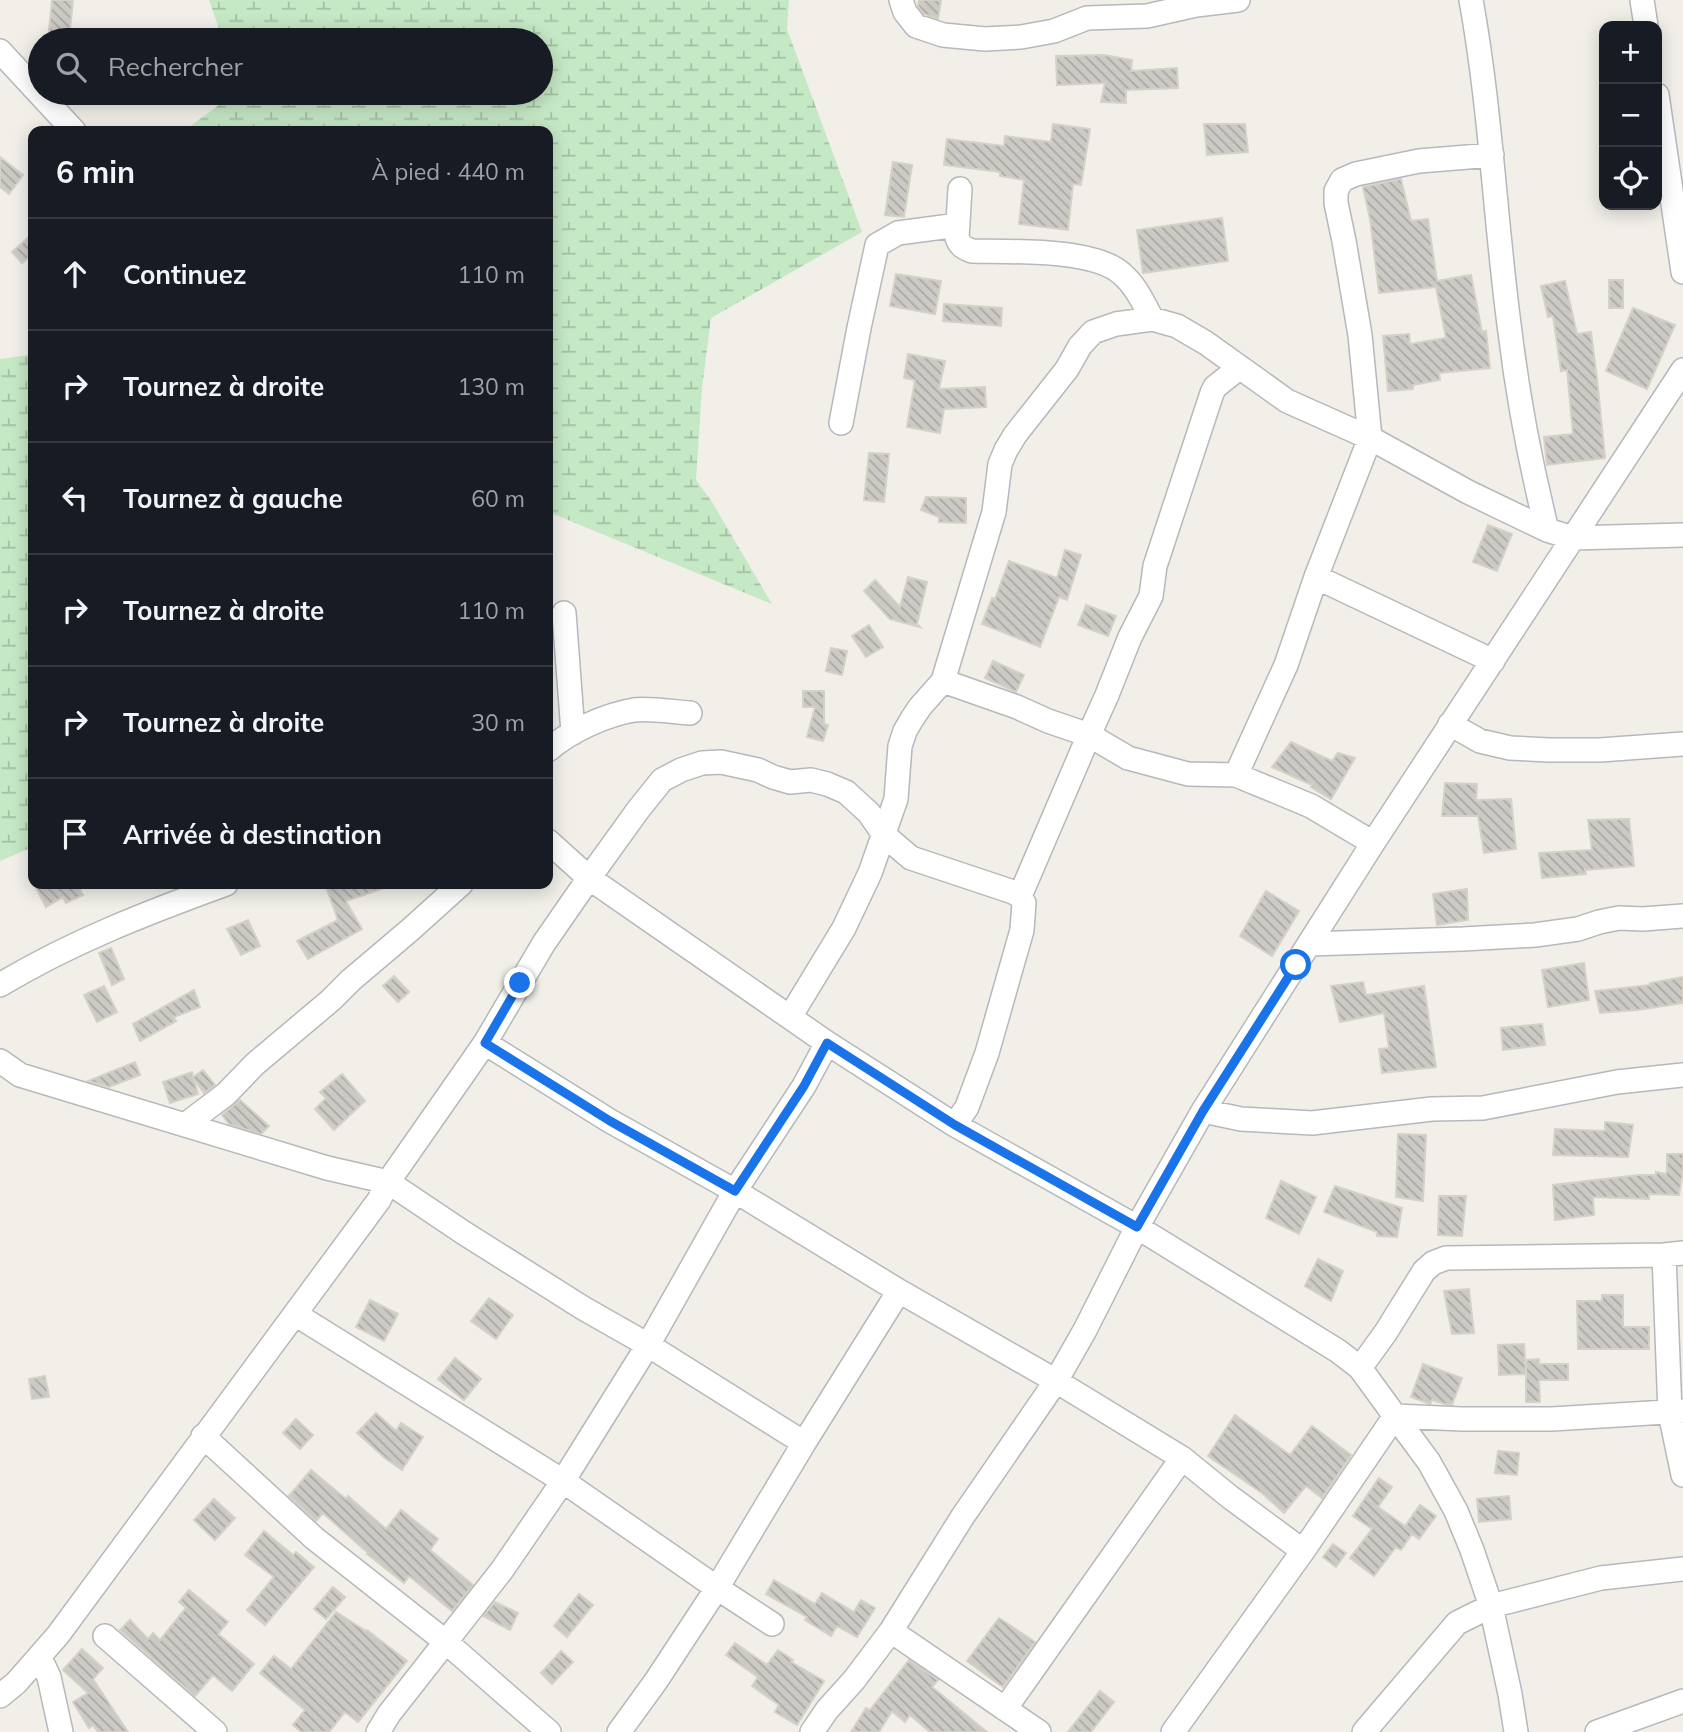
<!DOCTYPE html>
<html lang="fr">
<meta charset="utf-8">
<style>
body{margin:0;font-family:Mulish,sans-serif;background:#242831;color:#f1f3f6}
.controls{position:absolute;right:21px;top:21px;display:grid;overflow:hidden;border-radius:14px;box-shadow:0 4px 18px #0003}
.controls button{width:63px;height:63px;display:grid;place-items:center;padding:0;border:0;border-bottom:2px solid #363941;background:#171b24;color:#f1f3f6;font:35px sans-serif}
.stop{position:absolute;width:21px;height:21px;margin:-16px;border:5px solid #1a73e8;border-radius:50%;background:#fff}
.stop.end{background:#1a73e8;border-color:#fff;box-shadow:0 2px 7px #0008}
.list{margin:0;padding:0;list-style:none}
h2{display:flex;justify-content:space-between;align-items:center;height:91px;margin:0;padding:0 28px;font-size:30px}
h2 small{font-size:23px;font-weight:400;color:#9ea1a6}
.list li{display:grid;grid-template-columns:46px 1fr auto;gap:21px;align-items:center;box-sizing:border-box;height:112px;padding:0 28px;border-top:2px solid #363941}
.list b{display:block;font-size:26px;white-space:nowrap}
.list em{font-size:23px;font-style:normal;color:#9ea1a6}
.icon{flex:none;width:38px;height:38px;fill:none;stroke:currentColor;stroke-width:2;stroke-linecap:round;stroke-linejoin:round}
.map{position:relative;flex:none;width:1683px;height:1732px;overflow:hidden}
.search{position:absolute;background:#171b24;box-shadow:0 4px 18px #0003;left:28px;top:28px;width:525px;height:77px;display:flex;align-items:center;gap:18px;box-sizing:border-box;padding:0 24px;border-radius:38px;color:#9ea1a6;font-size:26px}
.panel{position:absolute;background:#171b24;box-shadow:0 4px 18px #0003;left:28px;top:126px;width:525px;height:763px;border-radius:14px}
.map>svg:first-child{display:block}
.wetland{fill:url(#wetland-marsh)}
.building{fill:url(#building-back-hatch);stroke:#d6d1c6;stroke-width:2}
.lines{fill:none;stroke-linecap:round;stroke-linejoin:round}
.minor-casing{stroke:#b5b8bc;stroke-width:26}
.minor{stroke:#fff;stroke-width:23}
.route{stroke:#1a73e8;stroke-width:9}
</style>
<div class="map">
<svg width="1683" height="1732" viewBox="0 0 1683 1732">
<defs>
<pattern id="wetland-marsh" width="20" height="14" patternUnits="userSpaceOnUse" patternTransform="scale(1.75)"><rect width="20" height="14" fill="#c5e8c5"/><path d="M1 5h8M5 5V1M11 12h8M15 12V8" fill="none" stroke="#a3c0a4"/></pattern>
<pattern id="building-back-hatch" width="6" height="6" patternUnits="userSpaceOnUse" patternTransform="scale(1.75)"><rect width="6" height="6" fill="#cccac5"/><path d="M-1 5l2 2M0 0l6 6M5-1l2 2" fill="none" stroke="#a9a8a4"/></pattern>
</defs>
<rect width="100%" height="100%" fill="#f1efe8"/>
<path class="wetland" d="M209,0h580l-2,29 75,203 -151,86 -9,70 -6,92 16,22 60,102 -221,-91 -3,3v-385h-364l51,-38h306v-53h-318z
M33,348v499l-33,14v-502l29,-4z"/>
<path class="building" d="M52,0h21l-4,40 -21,-1z
M919,0h22l-3,19 -14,-5 -6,-8z
M1104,55l28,5 -1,11 46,-3 1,20 -52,2v13l-25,-1 4,-19 -48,2 -1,-29z
M1053,124l37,5 -9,56 -8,-1 -5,46 -49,-6 5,-44 -24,-4v-4l-56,-7 3,-26 57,7 1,-10 46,6z
M1204,124h41l3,28 -41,3z
M0,157l23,18 -14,19 -9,-7z
M893,162l19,3 -8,52 -19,-2z
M1401,179l10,42 17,-2 9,62 34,-6 11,57 4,-1 4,37 -51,5 1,7 -27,5v4l-25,2 -5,-55 26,-2 1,10 36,-6 -10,-51 -57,6 -9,-74 -7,-32z
M1222,218l6,43 -85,12 -6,-43z
M33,233v21l-11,9 -10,-11z
M896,274l45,7 -6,33 -45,-8z
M1609,280h14v28h-14z
M1565,281l12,53 14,-2 6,46 8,80 -58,7 -3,-28 29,-3 -6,-64 -6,1 -8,-55 -5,1 -7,-31z
M944,304l58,4 -1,18 -58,-5z
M1633,308l42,17 -28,64 -41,-18z
M908,354l37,7 -6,28 46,-2 1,20 -42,2 -4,24 -33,-6 8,-47 -11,-2z
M869,453l20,1 -5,48 -20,-2z
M926,497l40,1v25l-27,-1v-5l-18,-7z
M1488,525l24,9 -15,37 -24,-9z
M1065,550l16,5 -14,45 -8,-3 -19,50 -58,-23 10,-26 3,1 14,-38 48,17z
M908,577l19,5 -10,42 3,3 -30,-8 -26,-28 11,-11 25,27z
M1086,605l30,11 -8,20 -30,-11z
M869,625l14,22 -17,10 -14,-21z
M831,648l16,3 -5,24 -16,-4z
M993,661l31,14 -8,17 -31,-14z
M803,691h21v33l4,1 -5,16 -16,-4 8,-30h-12z
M1291,742l41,19 6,-8 17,5 -24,41 -20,-12 1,-2 -40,-18z
M1445,783l32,1 -1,16 35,-1 5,50 -32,4 -6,-37h-36z
M1629,819l5,47 -49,4 1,4 -44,4 -3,-25 53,-3 -4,-30z
M34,884h55l-9,5 3,6 -17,8 -3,-6 -17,10z
M325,884h65v2l-44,15 16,28 -54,30 -11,-18 41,-21z
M1467,889l1,31 -31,5 -4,-31z
M1266,891l33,20 -27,45 -32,-20z
M248,920l12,26 -19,9 -14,-26z
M111,948l13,31 -12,6 -13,-32z
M1584,963l5,37 -41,7 -6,-37z
M394,976l15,16 -11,10 -15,-16z
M1683,977v26l-45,7 -38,3 -5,-22 55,-6v-2z
M1363,982l3,13 58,-9 12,81 -54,6 -3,-24 10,-1 -5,-35 -44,9 -9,-36z
M104,986l13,26 -20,10 -13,-27z
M194,990l6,17 -26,10 2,4 -36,20 -7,-17z
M1542,1024l3,21 -42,5 -2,-22z
M135,1062l5,13 -31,12 -21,-6z
M203,1070l12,15 -11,8 -10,-14 4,15 -28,9 -7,-21 29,-10 1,5z
M342,1074l23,27 -31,29 -19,-21 11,-11 -6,-6z
M240,1100l29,26 -8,8 -32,-10 -7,-9z
M1605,1122l28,3 -5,32 -75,-2 2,-26 50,2z
M1398,1134l28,1 -3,66 -27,-4z
M1667,1154h16v18l-4,23 -30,-1v5l-56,-2 1,18 -39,5 -2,-35 86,-10h17v-3l10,2 1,-3z
M1281,1181l35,16 -17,37 -33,-16z
M1335,1186l67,22 -5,29 -20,-1v-4l-53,-20z
M1439,1196h27l-4,40 -24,-1z
M1318,1259l25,12 -12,30 -26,-15z
M1469,1289l5,44 -22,1 -8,-43z
M1602,1295h21v32h26v22h-71l-1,-48h25z
M489,1298l24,17 -17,24 -25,-18z
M370,1300l28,14 -14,27 -28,-14z
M1524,1344l2,30 -27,1 -1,-30z
M455,1358l26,21 -17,21 -26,-21z
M1539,1359v5h29v16h-29l1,22h-14v-42z
M1423,1364l39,14 -10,27 -7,-1 -13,-4 -2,4 -19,-7z
M45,1376l4,21 -17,2 -3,-20z
M376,1413l20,18 5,-8 22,14 -21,33 -17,-12 -28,-25z
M1235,1415l55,40 22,-29 39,29 -29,43 -16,-12 -22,27 -22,-20 -54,-37z
M296,1419l17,16 -13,14 -17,-16z
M1498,1451l21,2 -2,22 -22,-2z
M311,1470l35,29 2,-3 38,33 15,-19 37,29 -8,11 43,35 -21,26 -43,-35 -5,7 -37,-29 1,-1 -45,-40 -7,8 -27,-25z
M1379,1478l13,9 -14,20 27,19 15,-21 16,11 -17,23 -7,-5 -11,16 -5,-3 -22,29 -24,-18 22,-29 -19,-13z
M1509,1496l2,23 -32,3 -2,-23z
M214,1499l21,19 -20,22 -21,-20z
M264,1531l29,24 3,-3 18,15 -49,58 -18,-15 27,-33 -29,-22z
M1333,1544l13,9 -10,14 -13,-10z
M774,1580l41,24 7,-11 32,19 7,-12 14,8 -18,29 -20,-11 -6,10 -26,-16 2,-3 -41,-23z
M333,1587l12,10 -19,22 -12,-10z
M189,1590l39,32 -10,12 36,30 -22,27 -19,-16 -18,21 -75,-66 10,-10 18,19 5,-6 7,7 26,-32 -7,-6z
M579,1594l14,11 -26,32 -13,-11z
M495,1602l23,11 -8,17 -27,-14z
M336,1612l30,19 1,-1 40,31 -49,61 -13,-10 -16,20h-28l-8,-7 12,-15 -45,-37 14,-17 17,13z
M999,1618l36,24 -32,45 -36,-26z
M735,1643l32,22 11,-15 15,10 -2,2 33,19 -27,44 -22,-13 4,-7 -27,-19 6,-9 -32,-22z
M82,1649l21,19 -10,11 35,53h-30l-5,-7 -4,3 -16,-26 15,-9 -25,-23z
M561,1651l12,11 -21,22 -11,-11z
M909,1660l29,20 -6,7 55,45h-57l-20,-17 -5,7 -13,-11 -13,21h-28l15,-24 4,2z
M1100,1691l14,11 -23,30h-23z"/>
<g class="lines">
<defs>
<path id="minor" d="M901,0l4,12 11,14 27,9 42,4 36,-2 33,-6 33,-13 60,-2 49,-11 42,-5
M1471,0c20,110 24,221 39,332 8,66 21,134 37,198l26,8 110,-3
M1642,0l4,26
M0,51l74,80
M1657,95l26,177
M960,189l-3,49c3,8 7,10 15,13 37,1 122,-3 150,23 14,12 21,28 30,45
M841,423l18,-95 18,-83 21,-12 60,-8
M1316,577l177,84
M564,613l9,120
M943,681l74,26 31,14 41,14 -69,161
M1450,724l30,17 30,7 39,2h51l83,-6
M548,750c22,-19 57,-35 86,-40 15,-2 40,2 56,3
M1236,775l-48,-1 -60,-16 -39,-23 18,-40 23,-58 21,-41 4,-30 57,-173 3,-6 24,-19
M548,841l41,37 238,165 128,82 182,102 201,124 22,17 35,48 34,46 27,49 16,39 19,56 19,88 6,38
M1373,843l-62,-37 -75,-31 50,-110 30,-88 54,-139 -10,-103 -16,-94 -8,-38v-12l6,-11 14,-6 63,-13 73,-6
M1309,944l154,-5 72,-4 43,-6 21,-7 20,-4 24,1 40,-3
M0,985c71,-43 149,-73 226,-101
M790,1017l54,-89 26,-55 26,-74 4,-53 5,-15 7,-12 8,-12 23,-26 51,-169 6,-48 6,-14 9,-15 52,-66 13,-23 13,-14 23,-8 36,-5 25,7 29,17 81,58 83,37 98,54 79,38
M485,1043l125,78 125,70 164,100 157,90 126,77 48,39 73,54
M0,1061l20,14 307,93 61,14 76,51 119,75 65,37 156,98 -87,145 -61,93 -37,51
M1203,1111l38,8 71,4 120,-14 51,-1 134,-26 66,-7
M185,1125l41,-31 29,-30 76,-64 20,-20 59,-50 51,-46
M1664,1255l6,158 13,62
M295,1314l268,167 154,107 55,36
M1360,1368l26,-36 38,-61 9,-8 13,-5 218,-3 19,-2
M203,1436l111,102 132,104 103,90
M804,1443l95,-152
M891,1631l148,101
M105,1636l110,96
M40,1658l9,19 12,55
M0,1696l16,-13 42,-48 321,-435 9,-18 97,-139 59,-100 45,-65 49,-68 24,-30 19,-10 21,-7 19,-1 37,8 15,7 17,5 21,-2 16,4 19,8 23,21 15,22 27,23 102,34 7,4 4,7 -2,27 -35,123 -20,54 -12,18
M1005,1709l177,-251
M378,1732l11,-18 113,-144 61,-89 85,-136 87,-154 69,-105 23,-43
M812,1732l15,-22 27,-30 37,-49 72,-115 93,-135 29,-51 52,-103 66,-116 170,-268 310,-473
M1173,1732l130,-181 92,-135 67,3h90l131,-8
M1364,1732l93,-109 34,-17 110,-28 82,-9
M1597,1732l86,-31"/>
</defs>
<use href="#minor" class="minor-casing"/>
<use href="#minor" class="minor"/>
</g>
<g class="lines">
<path class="route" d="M520,983l-35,60 125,78 125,70 69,-105 23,-43 128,82 182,102 66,-116 93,-146"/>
</g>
</svg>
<div class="controls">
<button>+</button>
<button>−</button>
<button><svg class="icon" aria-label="locate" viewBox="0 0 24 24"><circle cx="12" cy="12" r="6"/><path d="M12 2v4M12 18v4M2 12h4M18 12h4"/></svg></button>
</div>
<div class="stop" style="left:1296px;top:965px"></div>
<div class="stop end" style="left:520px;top:983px"></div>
<div class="search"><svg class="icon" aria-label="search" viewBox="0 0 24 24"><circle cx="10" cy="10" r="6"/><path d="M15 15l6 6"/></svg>Rechercher</div>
<section class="panel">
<h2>6 min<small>À pied · 440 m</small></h2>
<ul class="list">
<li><svg class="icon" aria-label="ahead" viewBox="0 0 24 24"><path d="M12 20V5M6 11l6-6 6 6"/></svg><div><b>Continuez</b></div><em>110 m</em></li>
<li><svg class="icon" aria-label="right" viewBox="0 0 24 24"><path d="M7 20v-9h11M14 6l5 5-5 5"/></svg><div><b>Tournez à droite</b></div><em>130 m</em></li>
<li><svg class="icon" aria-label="left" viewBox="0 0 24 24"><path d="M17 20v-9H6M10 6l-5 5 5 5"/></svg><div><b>Tournez à gauche</b></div><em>60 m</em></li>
<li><svg class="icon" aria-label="right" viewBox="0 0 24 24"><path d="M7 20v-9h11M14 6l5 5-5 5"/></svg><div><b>Tournez à droite</b></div><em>110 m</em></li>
<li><svg class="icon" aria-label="right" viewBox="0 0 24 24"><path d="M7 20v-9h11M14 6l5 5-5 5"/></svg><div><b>Tournez à droite</b></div><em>30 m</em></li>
<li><svg class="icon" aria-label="arrive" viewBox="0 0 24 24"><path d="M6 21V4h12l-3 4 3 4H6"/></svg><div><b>Arrivée à destination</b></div></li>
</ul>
</section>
</div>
